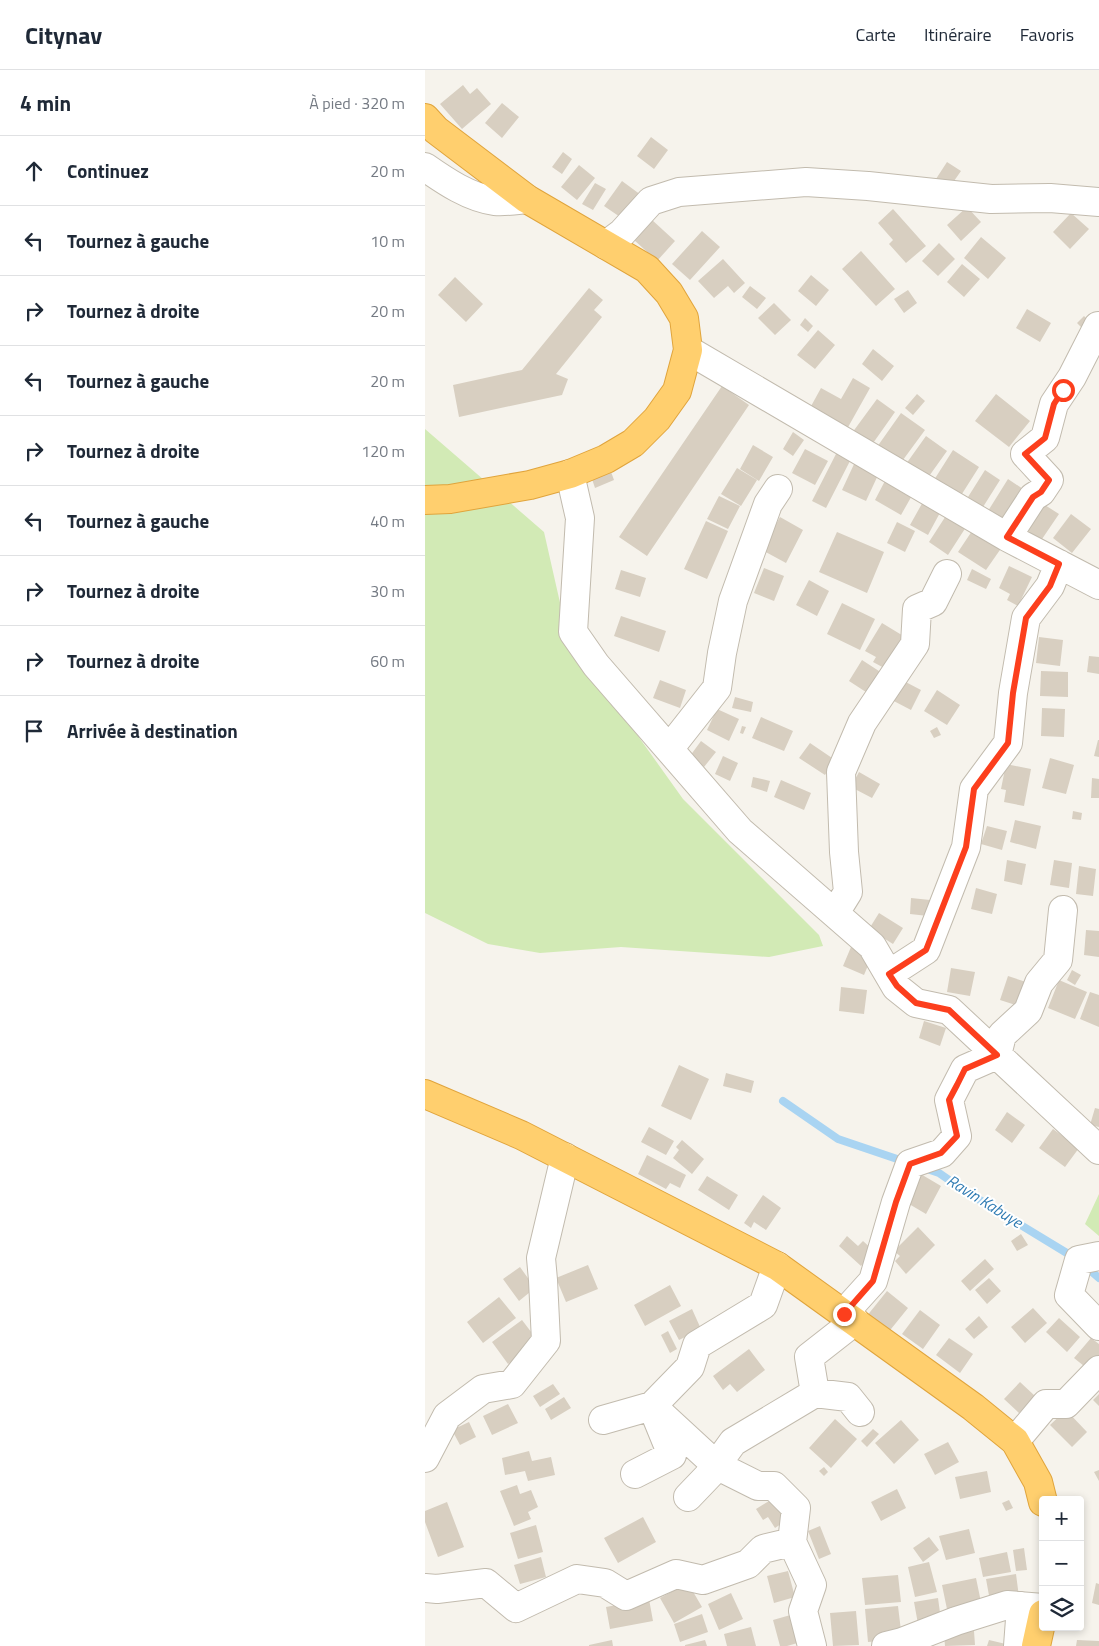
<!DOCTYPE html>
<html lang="fr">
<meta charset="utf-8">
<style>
body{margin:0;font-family:"Titillium Web",sans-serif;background:#f6f6f7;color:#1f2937}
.controls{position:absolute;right:15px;bottom:15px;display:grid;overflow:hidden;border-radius:5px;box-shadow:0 2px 8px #0003}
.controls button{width:45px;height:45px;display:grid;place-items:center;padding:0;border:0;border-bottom:1px solid #e0e1e3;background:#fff;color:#1f2937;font:25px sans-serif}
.stop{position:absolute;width:15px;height:15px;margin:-11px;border:4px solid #fc3f1d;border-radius:50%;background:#fff}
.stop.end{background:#fc3f1d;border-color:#fff;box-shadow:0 1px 5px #0008}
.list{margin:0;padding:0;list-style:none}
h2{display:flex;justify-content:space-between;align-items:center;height:65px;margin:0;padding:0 20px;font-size:21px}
h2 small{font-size:16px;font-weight:400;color:#747a83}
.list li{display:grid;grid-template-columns:32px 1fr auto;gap:15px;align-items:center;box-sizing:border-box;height:70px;padding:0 20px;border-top:1px solid #e0e1e3}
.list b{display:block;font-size:19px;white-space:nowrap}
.list em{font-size:16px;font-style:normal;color:#747a83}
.icon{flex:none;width:28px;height:28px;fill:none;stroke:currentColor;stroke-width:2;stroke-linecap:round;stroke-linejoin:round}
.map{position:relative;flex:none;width:674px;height:1576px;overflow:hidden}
header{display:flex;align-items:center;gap:30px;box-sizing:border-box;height:70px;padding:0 25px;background:#fff;border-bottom:1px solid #e0e1e3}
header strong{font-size:24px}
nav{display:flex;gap:28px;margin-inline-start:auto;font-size:18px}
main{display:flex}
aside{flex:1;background:#fff}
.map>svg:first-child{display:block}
.green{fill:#d2eab5}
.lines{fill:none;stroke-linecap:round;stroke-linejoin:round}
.stream{stroke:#a9d4f2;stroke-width:8}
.building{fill:#d8cfc1}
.minor-casing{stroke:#c2bbae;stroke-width:30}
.highway-casing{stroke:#e0a43c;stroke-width:30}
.minor{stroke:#fff;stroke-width:28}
.highway{stroke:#ffcf6e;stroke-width:28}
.route{stroke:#fc3f1d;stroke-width:6}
.labels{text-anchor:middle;stroke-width:4;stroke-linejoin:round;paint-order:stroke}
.water-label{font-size:16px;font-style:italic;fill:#2e7ab2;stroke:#fff}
</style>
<header>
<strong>Citynav</strong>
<nav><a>Carte</a><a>Itinéraire</a><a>Favoris</a></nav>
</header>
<main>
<aside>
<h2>4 min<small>À pied · 320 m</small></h2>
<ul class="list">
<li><svg class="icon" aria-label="ahead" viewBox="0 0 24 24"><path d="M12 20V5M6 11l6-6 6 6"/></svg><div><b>Continuez</b></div><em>20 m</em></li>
<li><svg class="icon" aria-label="left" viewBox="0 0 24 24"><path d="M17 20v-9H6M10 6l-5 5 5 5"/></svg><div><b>Tournez à gauche</b></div><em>10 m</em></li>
<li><svg class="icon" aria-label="right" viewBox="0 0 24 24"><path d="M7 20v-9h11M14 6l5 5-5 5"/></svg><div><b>Tournez à droite</b></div><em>20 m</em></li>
<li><svg class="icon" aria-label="left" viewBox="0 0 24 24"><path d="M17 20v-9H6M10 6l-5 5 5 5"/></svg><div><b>Tournez à gauche</b></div><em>20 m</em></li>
<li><svg class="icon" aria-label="right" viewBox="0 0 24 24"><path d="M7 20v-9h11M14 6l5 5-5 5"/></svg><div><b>Tournez à droite</b></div><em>120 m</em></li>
<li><svg class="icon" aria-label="left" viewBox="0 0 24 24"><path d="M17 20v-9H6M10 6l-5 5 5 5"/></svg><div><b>Tournez à gauche</b></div><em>40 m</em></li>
<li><svg class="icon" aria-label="right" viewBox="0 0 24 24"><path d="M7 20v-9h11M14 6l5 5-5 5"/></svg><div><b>Tournez à droite</b></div><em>30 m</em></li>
<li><svg class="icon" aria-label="right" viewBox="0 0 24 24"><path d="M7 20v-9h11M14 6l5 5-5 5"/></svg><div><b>Tournez à droite</b></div><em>60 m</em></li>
<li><svg class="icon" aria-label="arrive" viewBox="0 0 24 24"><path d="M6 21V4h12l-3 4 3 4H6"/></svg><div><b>Arrivée à destination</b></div></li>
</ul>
</aside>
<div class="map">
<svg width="674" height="1576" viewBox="0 0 674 1576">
<rect width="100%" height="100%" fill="#f6f3ec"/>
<path class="green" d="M0,359l119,103 24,106 115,161 136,136 4,11 -54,11 -148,-10 -81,6 -52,-9 -63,-31z
M674,1124v42l-14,-12z"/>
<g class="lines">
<path class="stream" d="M358,1031l55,38 68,23
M499,1098l15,5 26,18 110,67
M659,1195l15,13"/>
</g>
<path class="building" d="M38,15l7,9 7,-6 14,16 -29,25 -22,-25z
M77,33l17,14 -17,21 -17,-15z
M226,67l17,13 -14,19 -17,-13z
M138,82l9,7 -10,15 -10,-7z
M522,92l14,9 -14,20 -13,-9z
M154,95l16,13 -18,22 -16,-13z
M197,111l19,14 -18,24 -19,-13z
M170,113l11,6 -13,21 -11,-6z
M542,137l14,15 -20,19 -14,-16z
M468,139l33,37 -20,17 -17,-19 4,-4 -15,-17z
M646,143l18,16 -19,20 -17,-17z
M226,149l24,22 -18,20 -24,-22z
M277,161l18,16 -30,33 -18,-16z
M556,167l25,21 -18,21 -24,-21z
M514,173l16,16 -17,17 -16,-15z
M436,181l34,38 -19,17 -34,-37z
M298,189l22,24 -11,10 -6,-7 -14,12 -16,-17z
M537,194l18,15 -16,18 -17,-15z
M386,205l18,15 -13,16 -18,-15z
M30,207l28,27 -17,18 -28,-27z
M325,216l16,12 -9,11 -15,-12z
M164,218l14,12 -9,10 8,7 -46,57 12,5 -6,16 -103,22 -6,-32 69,-15z
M483,220l9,13 -13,10 -10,-14z
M349,233l17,17 -16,15 -17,-17z
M602,239l24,14 -11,19 -24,-14z
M659,246l7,7 -7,7 -7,-7z
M380,248l8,8 -5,6 -8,-7z
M393,260l17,15 -20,24 -18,-14z
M448,279l21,17 -12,15 -20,-17z
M428,308l17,10 -23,41 -37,-21 11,-20 20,11z
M297,316l27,19 -102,151 -28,-19z
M492,324l8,7 -12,14 -8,-7z
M571,324l34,27 -21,26 -34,-26z
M452,329l18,13 -24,34 -19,-13z
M476,343l24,17 -25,34 -23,-17z
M368,362l11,8 -11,16 -10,-7z
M501,366l21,15 -20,28 -21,-15z
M328,375l20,12 -14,24 -19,-12z
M380,379l23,12 -13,24 -23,-12z
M528,380l26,17 -19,30 -26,-17z
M412,382l14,7 -25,49 -14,-7z
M430,392l24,11 -13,28 -24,-11z
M312,398l20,12 -16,26 -20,-12z
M185,399l4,11 -19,8 -4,-12z
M560,400l15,10 -17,27 -15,-10z
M462,407l27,15 -13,23 -26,-15z
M583,409l21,14 -21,32 -20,-14z
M294,426l21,10 -12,23 -21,-10z
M499,430l18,9 -14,26 -18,-10z
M612,430l22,14 -19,28 -22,-14z
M524,441l19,13 -20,31 -19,-13z
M646,444l20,15 -19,24 -19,-15z
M355,447l23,13 -17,33 -24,-13z
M281,451l22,10 -21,48 -23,-10z
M472,452l18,9 -10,21 -18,-9z
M549,458l28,19 -16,23 -28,-18z
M412,462l47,20 -17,41 -48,-21z
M584,496l23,11 -14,29 -11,-6 3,-6 -11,-6z
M339,498l20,8 -10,25 -20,-8z
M547,499l19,10 -5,10 -19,-9z
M196,500l25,8 -6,19 -25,-8z
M384,510l20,11 -12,25 -21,-11z
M417,533l33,16 -15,31 -33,-16z
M196,546l45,15 -7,21 -45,-16z
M457,553l23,14 -19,32 -13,-7 3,-5 -11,-6z
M614,567l24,3 -3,26 -24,-3z
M664,586l10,1v17l-12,-2z
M437,590l20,13 -13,21 -20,-13z
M616,601l27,1v25l-28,-1z
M473,608l23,12 -10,20 -23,-12z
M235,610l26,10 -6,18 -27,-10z
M512,620l23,15 -13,20 -23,-14z
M310,627l18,5 -2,10 -19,-4z
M617,638l23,1 -1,28 -23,-1z
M292,639l22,10 -10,22 -22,-11z
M336,647l32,14 -9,20 -32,-13z
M317,656l4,1 -3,7 -3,-1z
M512,657l4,8 -7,3 -4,-7z
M673,670h1v17l-5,-1z
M276,671l15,11 -12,15 -14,-11z
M385,673l25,17 -10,15 -26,-17z
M298,686l15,7 -8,18 -15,-7z
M625,688l24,7 -8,29 -24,-6z
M581,694l25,5 -7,37 -20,-4 2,-12 -5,-1z
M434,702l21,12 -8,14 -21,-11z
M328,707l17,4 -3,11 -16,-5z
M667,708l7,1v19h-8z
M356,710l30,13 -7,17 -30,-13z
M648,741l9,2 -1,7 -9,-1z
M590,750l26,6 -5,23 -26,-7z
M562,756l20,5 -5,19 -21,-6z
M582,790l19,4 -4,21 -18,-4z
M629,790l18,3 -3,25 -19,-3z
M654,796l17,3 -3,27 -17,-2z
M551,818l21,6 -5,20 -21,-5z
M486,828l19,2 -2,16 -18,-2z
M454,843l24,15 -10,16 -24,-15z
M661,860l13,1v26l-15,-2z
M426,877l21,9 -8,19 -21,-9z
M526,898l24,4 -5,24 -23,-4z
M647,900l9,5 -6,10 -8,-5z
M583,906l21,7 -7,24 -22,-7z
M634,910l28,12 -12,27 -27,-11z
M416,917l26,3 -3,24 -25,-3z
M665,922l9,3v32l-19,-8z
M499,951l22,7 -6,18 -21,-8z
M254,995l30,14 -18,41 -30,-14z
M301,1003l28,8 -3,12 -28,-7z
M670,1038l4,1v18l-9,-2z
M582,1042l18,13 -13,18 -17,-13z
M224,1057l25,14 -8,14 -25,-13z
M628,1059l26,19 -14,19 -26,-19z
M257,1070l22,19 -12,15 -19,-16 6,-8 -3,-3z
M222,1085l39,20 -6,13 -10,-5 -4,6 -28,-15z
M494,1103l22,13 -15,28 -22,-13z
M282,1106l31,19 -9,15 -31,-20z
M338,1125l18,13 -15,22 -12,-8 -3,6 -7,-5z
M493,1157l17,18 -29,29 -11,-13 5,-5 -6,-5z
M596,1164l7,11 -11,6 -6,-10z
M422,1166l11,10 5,-5 11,10 -13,15 -22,-20z
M560,1189l9,10 -24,22 -9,-10z
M163,1195l10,24 -32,13 -10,-24z
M95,1197l15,21 -16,13 -16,-22z
M564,1208l12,13 -14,13 -12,-14z
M245,1215l11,21 -36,20 -11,-21z
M462,1221l21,17 -21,26 -21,-17z
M74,1227l17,21 -33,25 -16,-21z
M608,1238l14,15 -22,20 -14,-16z
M267,1239l9,20 -22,11 -10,-19z
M495,1240l20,15 -17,24 -21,-15z
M554,1246l9,11 -14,12 -9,-10z
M634,1248l21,19 -13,15 -21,-20z
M97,1250l16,21 -30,23 -16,-22z
M243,1261l9,18 -7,4 -9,-18z
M524,1268l24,16 -13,19 -24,-18z
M666,1268l8,6v13l-10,13 -15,-12z
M324,1279l16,21 -28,22 -7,-8 -7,6 -10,-14z
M595,1312l15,14 -16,17 -15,-14z
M128,1314l7,10 -20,13 -7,-11z
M674,1324v12l-6,-6z
M139,1327l7,11 -20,12 -6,-11z
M83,1334l10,19 -26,12 -9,-19z
M641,1340l21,22 -15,15 -22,-22z
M410,1349l22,20 -26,29 -22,-20z
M476,1350l18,20 -25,24 -19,-21z
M44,1352l7,15 -16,8 -8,-15z
M448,1359l6,5 -12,13 -6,-6z
M523,1372l11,20 -24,13 -11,-21z
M104,1381l3,10 19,-4 4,18 -27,6 -3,-10 -20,4 -3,-17z
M399,1397l4,5 -4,4 -5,-5z
M674,1400v11l-5,-9z
M562,1401l4,21 -31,7 -5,-22z
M92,1415l3,9 11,-4 7,17 -10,5 3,7 -17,7 -14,-35z
M472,1419l9,19 -25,13 -10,-19z
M349,1428l13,22 -12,8 -7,-11 -5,3 -7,-11z
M584,1430l4,8 -7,3 -4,-8z
M22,1432l17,45 -26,10 -13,-35v-11z
M218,1447l13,25 -38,21 -14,-25z
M111,1455l7,27 -25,7 -8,-26z
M395,1456l11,28 -12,5 -11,-28z
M544,1459l6,24 -29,7 -7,-24z
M504,1467l10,13 -16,12 -10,-14z
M599,1478l3,22 -11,1 -3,-21z
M582,1482l4,20 -28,5 -4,-19z
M116,1487l5,20 -26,7 -6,-19z
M504,1492l8,30 -22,5 -7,-30z
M363,1501l7,26 -21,6 -7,-27z
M591,1504l3,23 -29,4 -4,-22z
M473,1505l3,27 -36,3 -3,-27z
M551,1508l6,29 -34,7 -6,-29z
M263,1513l14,24 -28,16 -14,-25z
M671,1513l3,1v21l-7,-2z
M306,1523l12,26 -24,11 -11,-26z
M513,1528l3,22 -23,4 -4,-22z
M224,1529l4,22 -43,8 -4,-22z
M473,1536l4,33 -34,3 -3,-33z
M431,1541l3,34 -26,1 -3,-33z
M277,1544l6,18 -28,10 -6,-18z
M369,1544l7,28 -14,4h-7l-7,-26z
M326,1557l5,19h-29l-3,-12z
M549,1561l1,14 -30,1 -1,-12z
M187,1570l1,6h-24v-1z
M280,1570l2,6h-22v-1z
M564,1570l21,5v1h-23z
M652,1570l22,1v5h-23z"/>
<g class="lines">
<defs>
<path id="minor" d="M0,97c20,14 45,31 70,34 10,1 22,-1 32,-2
M181,175l16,-12 29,-32 28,-9 127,-10 62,4 123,13 59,-1 49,4
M263,280l319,187 92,48
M145,404l10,44 -7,114 23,33 144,166 132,115 24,41 20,16 33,7 150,140
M582,467l26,-40 8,-5 8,-12 -24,-26 20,-16 9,-34 18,-27 26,-51
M244,679l48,-61 5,-35 11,-52 35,-97 10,-15
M410,843l13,-21 -4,-40 -3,-80 21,-49 53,-79 2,-35 16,-7 14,-28
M464,904l37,-24 40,-103 8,-58 34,-46 5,-50 13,-75 24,-32 9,-22
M674,1186l-20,4 -10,35 30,31
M419,1243l29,-32 23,-79 14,-38 32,-11 15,-17 -8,-36 16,-31 32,-14 5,-20 26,-24 11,-28 19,-23 5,-50
M390,1323l33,4 12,15
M178,1350l49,-14 64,59 42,21h16l22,22 -4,34 20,43 -9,26 9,35
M590,1371l31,-37h20l33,-34
M0,1388l22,-42 36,-27 29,-5 34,-43 -3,-61 -2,-22 24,-101
M210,1404l37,-19 -20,-49 38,-39 7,-22 66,-40 14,-39
M263,1427l22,-23 23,-32 82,-49 -6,-36 46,-36
M0,1518l12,1 49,-6 30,25 61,-29 28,4 21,13 50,-22 27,6 45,-16 15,-15 29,-7
M461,1576l16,-4 54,-21 51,-16 36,3
M593,1576l3,-40"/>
<path id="highway" d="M0,48l11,12 91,69 120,70 22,24 15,25 4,32 -11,41 -20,28 -24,24 -27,16 -36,15 -40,11 -80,14 -25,1
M0,1024l96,41 256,131 196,141 42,34 23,41 5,20
M611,1576l7,-32"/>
</defs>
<use href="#minor" class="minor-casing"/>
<use href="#highway" class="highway-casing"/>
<use href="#minor" class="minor"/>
<use href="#highway" class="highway"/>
</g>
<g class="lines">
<path class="route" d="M419,1244l29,-33 23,-79 14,-38 31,-11 16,-17 -8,-36 8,-15 8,-16 32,-14 -48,-45 -33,-7 -19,-17 -8,-12 37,-24 40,-103 8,-58 34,-46 5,-50 13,-75 24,-32 9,-22 -52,-27 26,-40 8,-5 8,-12 -24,-26 20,-16 9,-34 9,-14"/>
</g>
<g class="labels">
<g class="water-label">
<text transform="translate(560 1131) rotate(32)" y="6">Ravin Kabuye</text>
</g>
</g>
</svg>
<div class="controls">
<button>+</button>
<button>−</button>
<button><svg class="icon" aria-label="layers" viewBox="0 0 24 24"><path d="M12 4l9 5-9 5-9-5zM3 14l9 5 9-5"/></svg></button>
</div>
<div class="stop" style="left:638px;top:320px"></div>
<div class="stop end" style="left:419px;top:1244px"></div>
</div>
</main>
